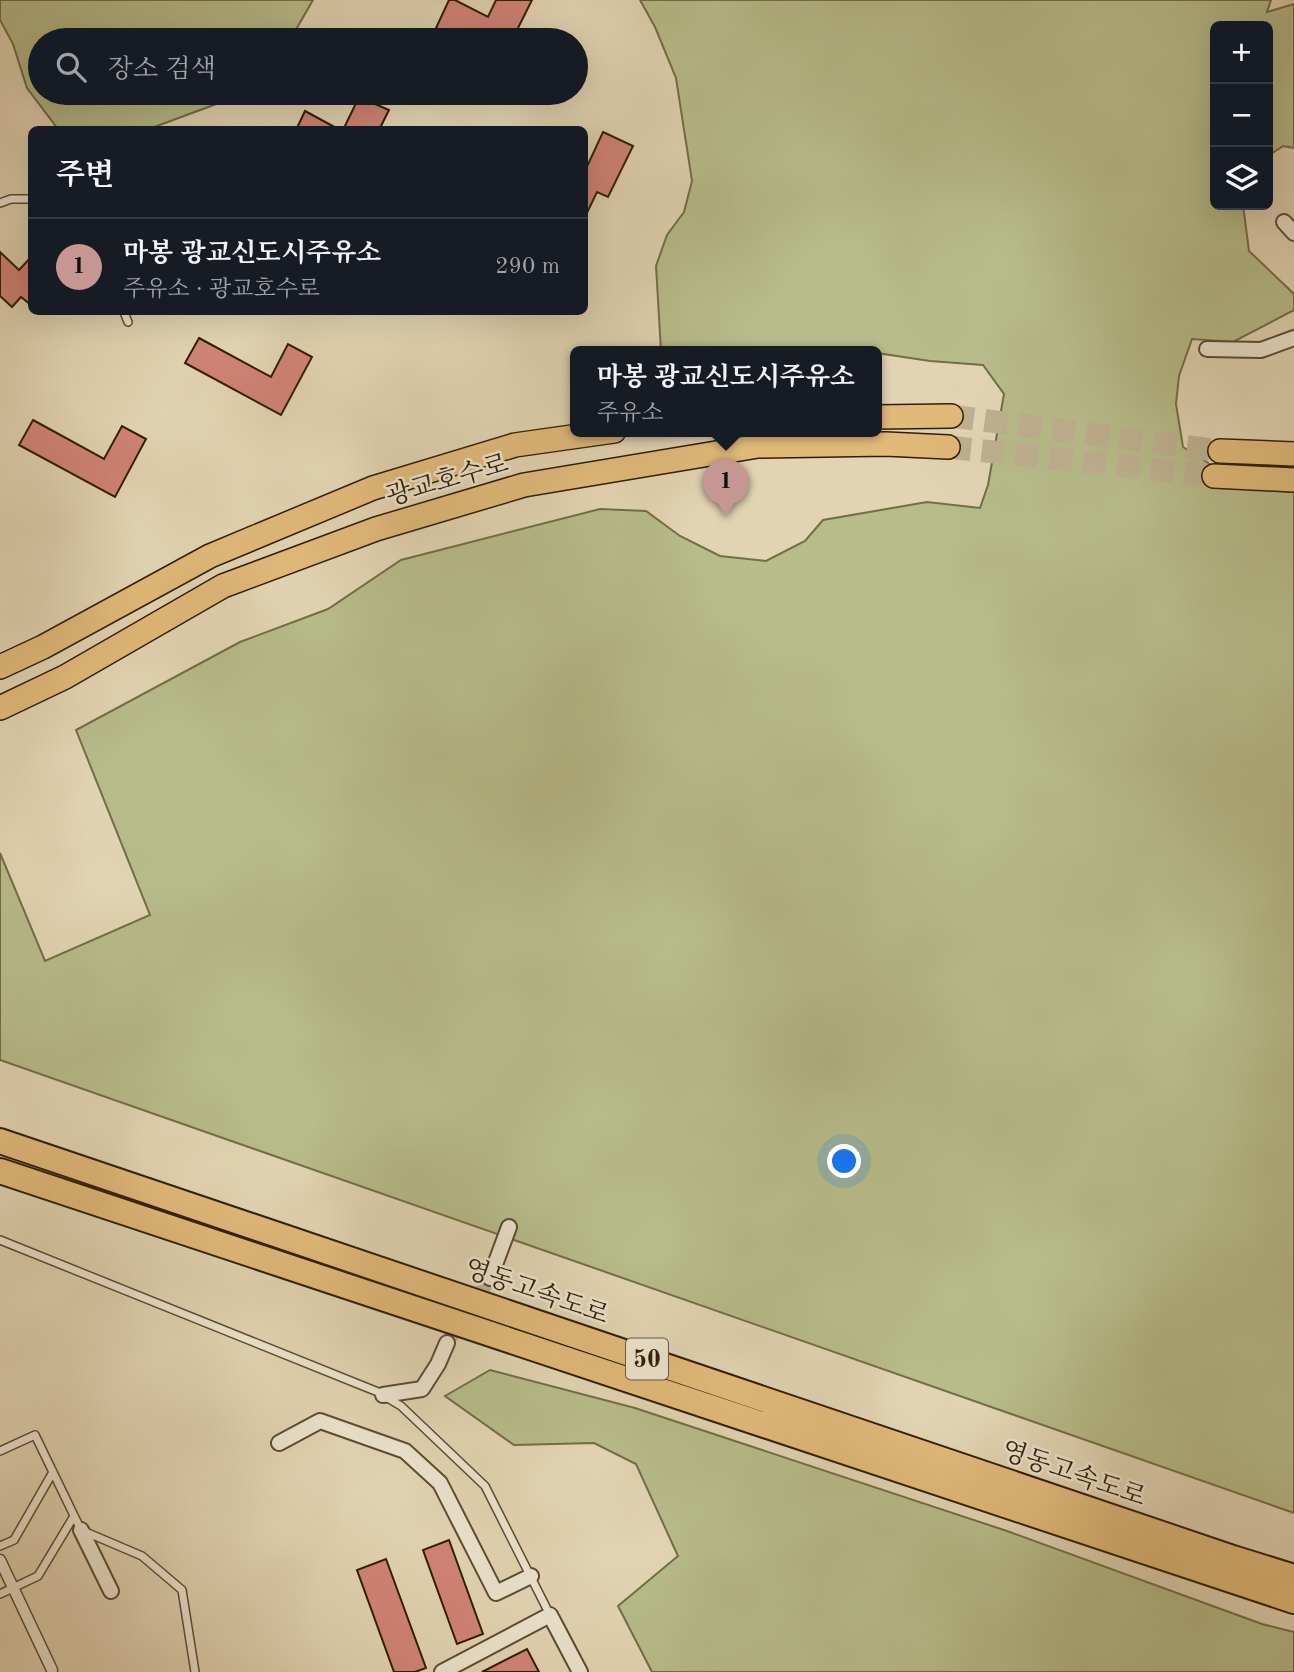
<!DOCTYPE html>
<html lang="ko">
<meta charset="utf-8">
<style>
body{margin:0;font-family:"Old Standard TT","Noto Serif KR",serif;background:#20242c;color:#f1f3f6}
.controls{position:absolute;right:21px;top:21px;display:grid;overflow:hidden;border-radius:10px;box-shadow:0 7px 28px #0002}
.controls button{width:63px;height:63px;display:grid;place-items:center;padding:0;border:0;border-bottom:2px solid #363941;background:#171b24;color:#f1f3f6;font:35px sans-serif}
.you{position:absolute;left:845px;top:1162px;width:24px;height:24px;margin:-18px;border:5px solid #fff;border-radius:50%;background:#1a73e8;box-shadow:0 0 0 10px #1a73e833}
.badge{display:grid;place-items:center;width:46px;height:46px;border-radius:50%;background:#c59692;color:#111;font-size:23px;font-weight:700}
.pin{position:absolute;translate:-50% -58px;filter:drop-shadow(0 2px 4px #0008)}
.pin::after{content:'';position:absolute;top:37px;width:24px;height:21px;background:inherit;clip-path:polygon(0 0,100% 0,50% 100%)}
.popup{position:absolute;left:570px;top:346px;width:312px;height:91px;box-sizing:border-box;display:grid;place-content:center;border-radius:10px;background:#171b24;filter:drop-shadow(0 2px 5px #0005);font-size:23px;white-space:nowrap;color:#9ea1a6}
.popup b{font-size:26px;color:#f1f3f6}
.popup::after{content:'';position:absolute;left:50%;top:100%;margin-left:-14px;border:14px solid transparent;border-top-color:#171b24}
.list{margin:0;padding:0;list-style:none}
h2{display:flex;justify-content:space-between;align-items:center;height:91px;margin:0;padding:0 28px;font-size:30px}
h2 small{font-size:23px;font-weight:400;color:#9ea1a6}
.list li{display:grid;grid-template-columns:46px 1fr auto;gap:21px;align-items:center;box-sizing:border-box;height:98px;padding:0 28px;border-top:2px solid #363941}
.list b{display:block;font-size:26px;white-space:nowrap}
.list p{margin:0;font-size:23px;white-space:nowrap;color:#9ea1a6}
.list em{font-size:23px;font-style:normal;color:#9ea1a6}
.icon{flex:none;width:38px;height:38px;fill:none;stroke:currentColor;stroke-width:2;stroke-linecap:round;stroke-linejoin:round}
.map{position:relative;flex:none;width:1294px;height:1672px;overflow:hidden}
.search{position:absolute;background:#171b24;box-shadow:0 7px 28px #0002;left:28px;top:28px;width:560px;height:77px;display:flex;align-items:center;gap:18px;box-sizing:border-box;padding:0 24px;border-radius:38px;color:#9ea1a6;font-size:26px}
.panel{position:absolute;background:#171b24;box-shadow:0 7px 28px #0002;left:28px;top:126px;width:560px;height:189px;border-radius:10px}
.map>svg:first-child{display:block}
.green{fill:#b7bc8a;stroke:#736d48;stroke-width:2}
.building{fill:#d18478;stroke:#2f1e06;stroke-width:2}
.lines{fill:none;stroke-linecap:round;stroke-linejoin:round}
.minor-tunnel{stroke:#beb090;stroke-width:14;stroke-dasharray:14 7;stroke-linecap:butt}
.trunk-tunnel{stroke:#beb090;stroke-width:23;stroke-dasharray:23 11;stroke-linecap:butt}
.service-casing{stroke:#5c4c31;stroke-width:10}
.pedestrian-casing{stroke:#5c4c31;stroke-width:13}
.minor-casing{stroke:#5c4c31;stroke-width:18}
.trunk-casing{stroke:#2f1e06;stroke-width:26}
.motorway-casing{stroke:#2f1e06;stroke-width:28}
.service{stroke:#ece3ce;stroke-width:7}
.pedestrian{stroke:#ece3ce;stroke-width:10}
.minor{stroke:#ece3ce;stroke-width:14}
.trunk{stroke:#e1ba7a;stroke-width:23}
.motorway{stroke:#e1ba7a;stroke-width:24}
.labels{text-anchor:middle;stroke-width:5;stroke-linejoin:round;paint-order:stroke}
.shield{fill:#ece3ce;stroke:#685942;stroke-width:2}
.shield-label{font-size:24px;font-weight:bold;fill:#2f1e06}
.street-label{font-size:26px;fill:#2f1e06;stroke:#ece3ce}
</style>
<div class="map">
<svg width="1294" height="1672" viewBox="0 0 1294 1672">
<rect width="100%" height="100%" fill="#e2d4b3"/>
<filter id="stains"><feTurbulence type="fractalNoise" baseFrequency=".00286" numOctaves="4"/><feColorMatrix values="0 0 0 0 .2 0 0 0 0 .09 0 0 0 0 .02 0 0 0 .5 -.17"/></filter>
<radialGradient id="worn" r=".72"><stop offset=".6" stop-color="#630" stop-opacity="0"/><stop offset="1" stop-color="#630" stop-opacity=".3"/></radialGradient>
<path class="green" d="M0,0h313l-23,40h-250v53h206l-97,36h-91l-31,-41 -14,-44 -13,-24z
M640,0h631l-4,12 27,-8v144l-11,-2 -15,10v-130h-53v179h28l6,46 45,43v16l-61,32 -41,-3 -13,37 -3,28 7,43 66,42 45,3v1021l-1294,-453v-207l45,108 105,-46 -74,-185 164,-88 88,-33 73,-49 199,-51 46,2 34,25 40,20 46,5 39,-20 18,-21 104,-18 53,6 8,-23 16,-91 -21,-29 -53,-4 -53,-8 -1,-2 -32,-3 -24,3h-159l-5,-85 11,-31 17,-23 8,-31 -16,-103 -21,-51z
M490,1370l145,38 372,123 255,93 32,8v40h-642l-34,-66 60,-50 -42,-92 -42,-21 -80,2 -69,-49z"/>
<path class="building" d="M449,0h6l33,17 8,-17h36l-20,40h-50l-26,-12z
M359,97l30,13 -10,20h-36z
M305,111l35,19h-44z
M603,132l30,14 -25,51 -11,-5 -13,27v-46z
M0,252l19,18 13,-14v50l-11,-9 -9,10 -12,-11z
M199,338l72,39 17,-33 24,13 -31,58 -96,-52z
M33,420l71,39 18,-33 24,13 -31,58 -96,-52z
M449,1540l34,94 -26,10 -34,-94z
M386,1559l40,109 -11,4h-21l-37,-102z
M527,1649l12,23h-57z"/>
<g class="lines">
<path class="minor-tunnel" d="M447,1343l43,-65"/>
<path class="trunk-tunnel" d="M951,416l269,35
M948,447l266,29"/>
<defs>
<path id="service" d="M0,203l11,-4h21
M124,312l4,10
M0,1240l378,152 23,14 84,80 65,129
M0,1451l35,-16 46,95 61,26 40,34 13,82
M0,1546l14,-6 39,-68
M0,1594l38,-18 36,-60"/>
<path id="pedestrian" d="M0,1560l52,110"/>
<path id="minor" d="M1284,222l10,11
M1207,349l54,1 33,-12
M490,1278l19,-51
M383,1395l39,-6 16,-25 9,-21
M279,1443l41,-22 85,30 35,32 56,110 35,-17
M81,1530l30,61
M442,1672l108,-57 30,57"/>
<path id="trunk" d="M876,417l75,-1
M1220,451l74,3
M1214,476l80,4
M0,667l43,-20 167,-91 163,-68 142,-43 99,-14
M0,708l65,-31 158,-91 153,-57 148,-44 234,-39 128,-2 62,3"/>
<path id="motorway" d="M0,1141l1233,417 61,19
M0,1171l1294,430"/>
</defs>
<use href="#service" class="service-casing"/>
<use href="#pedestrian" class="pedestrian-casing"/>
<use href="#minor" class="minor-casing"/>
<use href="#trunk" class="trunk-casing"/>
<use href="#motorway" class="motorway-casing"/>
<use href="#service" class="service"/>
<use href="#pedestrian" class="pedestrian"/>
<use href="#minor" class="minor"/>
<use href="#trunk" class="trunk"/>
<use href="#motorway" class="motorway"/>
</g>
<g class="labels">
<rect class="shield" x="626" y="1338.5" width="42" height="41" rx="5"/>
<g class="shield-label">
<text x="647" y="1367">50</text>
</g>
<g class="street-label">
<text transform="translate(447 479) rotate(-16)" y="9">광교호수로</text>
<text transform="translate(537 1291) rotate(19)" y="9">영동고속도로</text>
<text transform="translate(1074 1473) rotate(19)" y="9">영동고속도로</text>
</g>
</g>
<rect width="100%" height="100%" filter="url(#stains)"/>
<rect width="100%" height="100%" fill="url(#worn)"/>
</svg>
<div class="controls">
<button>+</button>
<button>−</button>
<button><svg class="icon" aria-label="layers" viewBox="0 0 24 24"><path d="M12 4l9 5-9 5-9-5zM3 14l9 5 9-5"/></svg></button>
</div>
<div class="you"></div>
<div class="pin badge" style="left:726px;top:517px">1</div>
<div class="popup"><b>마봉 광교신도시주유소</b>주유소</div>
<div class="search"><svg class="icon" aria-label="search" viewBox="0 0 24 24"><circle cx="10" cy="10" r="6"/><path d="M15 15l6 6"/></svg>장소 검색</div>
<section class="panel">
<h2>주변<small></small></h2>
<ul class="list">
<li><span class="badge">1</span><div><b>마봉 광교신도시주유소</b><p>주유소 · 광교호수로</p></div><em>290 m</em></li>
</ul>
</section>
</div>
